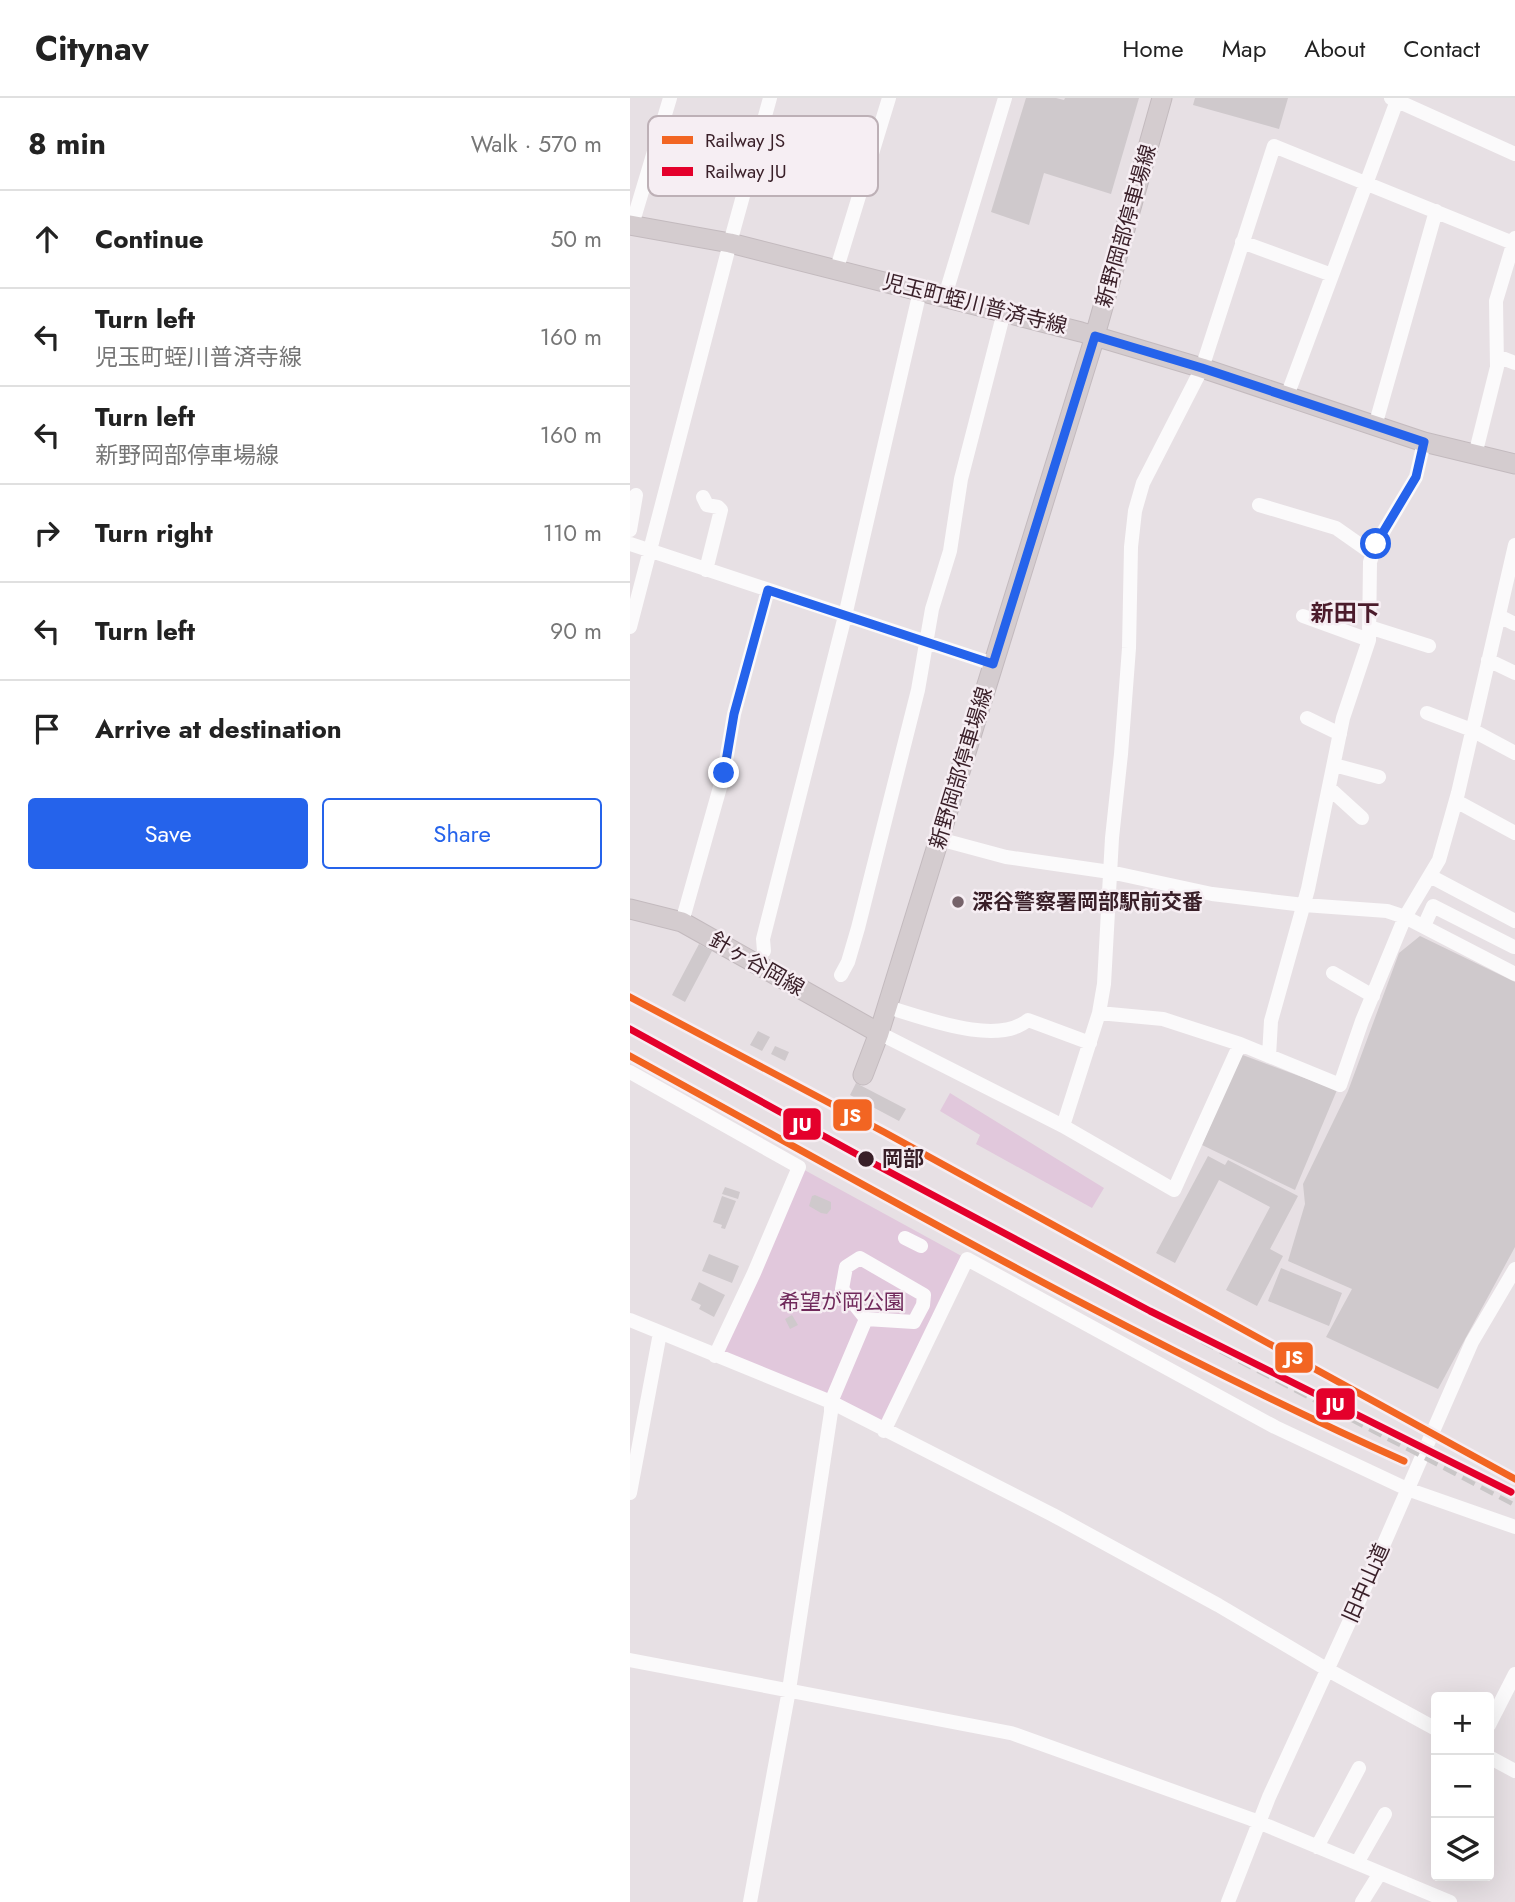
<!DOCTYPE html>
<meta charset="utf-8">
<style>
body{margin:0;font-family:Jost,"Noto Sans JP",sans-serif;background:#f2f2f2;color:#222}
.controls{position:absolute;right:21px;bottom:21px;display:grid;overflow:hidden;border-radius:7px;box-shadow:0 7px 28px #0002}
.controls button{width:63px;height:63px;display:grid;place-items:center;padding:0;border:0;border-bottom:2px solid #e0e0e0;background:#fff;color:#222;font:35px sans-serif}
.stop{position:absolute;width:21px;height:21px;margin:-16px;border:5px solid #2563eb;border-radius:50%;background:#fff}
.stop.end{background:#2563eb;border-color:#fff;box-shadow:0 2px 7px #0008}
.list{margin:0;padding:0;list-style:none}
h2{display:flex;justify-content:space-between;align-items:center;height:91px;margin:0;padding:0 28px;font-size:30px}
h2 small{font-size:23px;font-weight:400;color:#767676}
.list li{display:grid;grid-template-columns:46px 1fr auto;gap:21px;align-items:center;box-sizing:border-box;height:98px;padding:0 28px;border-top:2px solid #e0e0e0}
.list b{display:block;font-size:26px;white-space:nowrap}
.list p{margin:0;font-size:23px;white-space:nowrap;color:#767676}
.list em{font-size:23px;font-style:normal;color:#767676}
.actions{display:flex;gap:14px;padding:21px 28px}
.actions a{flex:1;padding:16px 0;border:2px solid #2563eb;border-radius:7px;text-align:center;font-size:24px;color:#2563eb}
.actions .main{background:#2563eb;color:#fff}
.icon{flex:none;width:38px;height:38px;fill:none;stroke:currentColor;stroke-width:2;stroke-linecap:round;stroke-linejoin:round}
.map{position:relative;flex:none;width:885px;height:1804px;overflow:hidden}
header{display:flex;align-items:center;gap:42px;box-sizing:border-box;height:98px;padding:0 35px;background:#fff;border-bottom:2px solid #e0e0e0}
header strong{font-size:33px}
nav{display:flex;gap:38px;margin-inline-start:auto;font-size:24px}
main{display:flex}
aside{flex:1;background:#fff}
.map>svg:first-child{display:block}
.green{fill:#e1c8dc}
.building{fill:#cfc9cc}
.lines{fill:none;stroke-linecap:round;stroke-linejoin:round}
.major-casing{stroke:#c3babe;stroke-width:21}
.minor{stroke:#fbfafb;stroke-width:14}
.major{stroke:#d4cccf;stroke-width:19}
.rail{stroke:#c9c6c7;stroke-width:4.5;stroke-dasharray:14 7;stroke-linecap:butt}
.rail-1-casing{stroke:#f6eef3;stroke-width:12}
.rail-2-casing{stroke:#f6eef3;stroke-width:12}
.rail-1{stroke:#f26522;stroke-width:7}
.rail-2{stroke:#e4002b;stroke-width:7}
.route{stroke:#2563eb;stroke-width:9}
.poi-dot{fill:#76636a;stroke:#f6eef3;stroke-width:2.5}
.stop-dot{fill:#391f28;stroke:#f6eef3;stroke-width:2.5}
.labels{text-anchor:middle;stroke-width:5;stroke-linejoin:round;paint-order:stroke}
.street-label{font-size:21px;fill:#391f28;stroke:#f6eef3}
.poi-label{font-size:21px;font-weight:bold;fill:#391f28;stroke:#f6eef3;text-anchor:start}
.stop-label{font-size:21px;font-weight:bold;fill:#391f28;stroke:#f6eef3;text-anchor:start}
.park-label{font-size:21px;fill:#70295b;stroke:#f6eef3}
.neighbourhood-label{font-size:23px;font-weight:bold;fill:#4b1b2b;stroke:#f6eef3}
.key{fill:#f6eef3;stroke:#bdb0b6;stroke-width:2}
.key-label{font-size:19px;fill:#391f28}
.line-badge{stroke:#f6eef3;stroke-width:2.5}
.badge-label{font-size:19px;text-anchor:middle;font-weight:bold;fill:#fff}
</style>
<header>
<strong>Citynav</strong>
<nav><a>Home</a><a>Map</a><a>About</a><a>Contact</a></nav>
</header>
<main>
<aside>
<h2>8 min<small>Walk · 570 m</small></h2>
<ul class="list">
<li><svg class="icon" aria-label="ahead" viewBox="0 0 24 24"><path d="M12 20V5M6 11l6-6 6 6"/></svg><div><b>Continue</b></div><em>50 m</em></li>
<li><svg class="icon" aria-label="left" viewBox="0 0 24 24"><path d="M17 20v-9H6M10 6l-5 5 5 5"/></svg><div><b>Turn left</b><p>児玉町蛭川普済寺線</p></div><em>160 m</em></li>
<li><svg class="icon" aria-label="left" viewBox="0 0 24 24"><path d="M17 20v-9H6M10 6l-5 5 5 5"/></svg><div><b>Turn left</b><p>新野岡部停車場線</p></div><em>160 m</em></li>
<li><svg class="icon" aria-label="right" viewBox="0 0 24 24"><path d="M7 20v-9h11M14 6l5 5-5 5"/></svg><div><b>Turn right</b></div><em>110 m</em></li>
<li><svg class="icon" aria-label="left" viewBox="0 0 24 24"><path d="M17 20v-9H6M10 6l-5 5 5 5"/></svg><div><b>Turn left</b></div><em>90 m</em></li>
<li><svg class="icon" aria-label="arrive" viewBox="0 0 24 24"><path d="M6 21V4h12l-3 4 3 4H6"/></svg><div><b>Arrive at destination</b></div></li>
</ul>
<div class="actions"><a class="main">Save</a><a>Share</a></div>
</aside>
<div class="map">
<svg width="885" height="1804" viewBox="0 0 885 1804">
<rect width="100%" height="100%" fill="#e7e0e4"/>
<path class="green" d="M320,995l154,95 -12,20 -116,-64 4,-9 -40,-24z
M169,1069l168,92 -83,172 -169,-75z"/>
<path class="building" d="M396,0h30l8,2 1,-2h74l-28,96 -67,-21 -15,52 -38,-13z
M565,0h93l-9,31 -86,-24z
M790,838l95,46v265l-77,142 -112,-52 26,-48 -64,-28 17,-57 -2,-20 45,-93 51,-138z
M69,846l13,7 -27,51 -13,-7z
M128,933l12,6 -8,14 -12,-6z
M145,948l14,6 -4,9 -14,-7z
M610,956l97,36 -42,100 -93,-45z
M226,985l50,26 -7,12 -49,-26z
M578,1058l17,9 3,-5 70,36 -28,53 13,7 -26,50 -31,-16 44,-83 -51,-27 -44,83 -19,-10z
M95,1089l15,5 -2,7 -16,-5z
M185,1097l16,7v7l-4,5 -6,-1 -12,-7 3,-10z
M92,1098l14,5 -11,28 -4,-1 1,-3 -9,-3z
M79,1156l30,12 -7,17 -30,-12z
M651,1170l61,25 -13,33 -61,-25z
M69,1184l26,13 -11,22 -15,-8 2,-4 -10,-5z
M162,1217l6,10 -8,4 -5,-10z"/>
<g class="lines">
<defs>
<path id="major" d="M0,127l100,18 351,89 121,36 222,74 91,22
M0,811l52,13 197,111
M233,977l16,-42 213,-687 70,-248"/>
</defs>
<use href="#major" class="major-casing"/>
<path class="minor" d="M761,0l124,56
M2,127l38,-127
M612,144l90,33
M207,170l52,-170
M315,198l60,-198
M867,258l18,7
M657,298l111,-298
M745,328l61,-215
M845,357l22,-88 -1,-66 19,-63
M73,399l4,8 11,2 3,3 -15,60
M629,407l77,23 37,26
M0,432l6,-35
M0,446l363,120
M673,518l66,24
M869,518l16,8
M0,529l100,-384 40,-145
M739,529l60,19
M858,562l27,13
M797,615l45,17 43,23
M677,620l33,16
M704,667l45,12
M699,690l33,30
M826,703l59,32
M309,741l67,18 104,15 102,22 92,11 83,6 18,6 110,57
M800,778l85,45
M52,824l42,-149 10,-59 34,-124
M794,828l9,-20 81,41
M134,853l-1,-12 82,-323 75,-325
M703,875l40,23
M211,877l7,-13 10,-34 60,-238 14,-81 18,-58 11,-72 43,-167
M257,909c36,10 109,40 141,13l62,23
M469,915l64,6 77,25 100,41 22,-64 43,-104 34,-57 19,-67 57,-248
M249,935l184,93 111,64 66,-146
M639,958l2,-35 37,-132 35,-171 26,-78 1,-78 6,-18 40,-67 8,-35
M0,974l169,95 -45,106 -39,83
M433,1028l36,-113 5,-29 8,-146 9,-84 8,-106 2,-101 4,-36 8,-28 59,-115 72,-222 239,97
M275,1140l16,8
M0,1222l201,82 222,113 165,90 110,65 108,59
M254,1333l83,-172 308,168 132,62 108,38
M0,1395l30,-160
M0,1562l381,73 240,86 199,83
M859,1627l26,-51
M859,1659l26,14
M687,1749l42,-79
M727,1765l28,-49
M120,1804l39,-212 42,-278v-10l35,-83 -24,-30 4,-22 14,-9 64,37 -1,10 -9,17 -48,-3
M598,1804l41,-105 93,-203 110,-252 43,-73
M732,1804l18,-29"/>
<use href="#major" class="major"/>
<path class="rail" d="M0,932l517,283 368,192"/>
<defs>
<path id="rail-1" d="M0,899l254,135 631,347
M0,958c255,140 508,286 774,405"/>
<path id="rail-2" d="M0,931l239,132 281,150 361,181"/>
</defs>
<use href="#rail-1" class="rail-1-casing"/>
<use href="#rail-2" class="rail-2-casing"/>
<use href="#rail-1" class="rail-1"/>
<use href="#rail-2" class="rail-2"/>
</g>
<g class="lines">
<path class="route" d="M94,675l10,-59 34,-124 225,74 102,-328 107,32 222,74 -8,35 -40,67"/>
</g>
<circle class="poi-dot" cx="328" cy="804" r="7"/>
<circle class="stop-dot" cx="236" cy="1061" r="9"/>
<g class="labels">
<g class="street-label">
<text transform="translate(496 128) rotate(-74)" y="7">新野岡部停車場線</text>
<text transform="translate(345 206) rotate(14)" y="7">児玉町蛭川普済寺線</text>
<text transform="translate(331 670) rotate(-73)" y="7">新野岡部停車場線</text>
<text transform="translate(127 866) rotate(30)" y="7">針ヶ谷岡線</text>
<text transform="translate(736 1485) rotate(-66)" y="7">旧中山道</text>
</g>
<g class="poi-label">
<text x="342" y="811">深谷警察署岡部駅前交番</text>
</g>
<g class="stop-label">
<text x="252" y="1068">岡部</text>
</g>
<g class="park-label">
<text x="212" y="1211">希望が岡公園</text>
</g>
<g class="neighbourhood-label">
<text x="715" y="523">新田下</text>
</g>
</g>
<rect x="18" y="18" width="230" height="80" rx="10" class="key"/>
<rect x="32" y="38" width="31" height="8" fill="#f26522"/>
<rect x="32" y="69" width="31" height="9" fill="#e4002b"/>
<g class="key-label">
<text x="75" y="49">Railway JS</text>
<text x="75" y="80">Railway JU</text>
</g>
<g class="line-badge">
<rect x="202" y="1000" width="41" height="34" rx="7" fill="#f26522"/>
<rect x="152" y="1009" width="40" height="34" rx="7" fill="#e4002b"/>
<rect x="644" y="1243" width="40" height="33" rx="7" fill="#f26522"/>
<rect x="685" y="1289" width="41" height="34" rx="7" fill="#e4002b"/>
</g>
<g class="badge-label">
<text x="222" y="1024">JS</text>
<text x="172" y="1033">JU</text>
<text x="664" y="1266">JS</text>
<text x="705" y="1313">JU</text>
</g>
</svg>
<div class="controls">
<button>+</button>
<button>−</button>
<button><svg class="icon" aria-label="layers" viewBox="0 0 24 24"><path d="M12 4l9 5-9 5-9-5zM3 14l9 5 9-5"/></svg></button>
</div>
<div class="stop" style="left:746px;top:446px"></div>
<div class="stop end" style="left:94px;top:675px"></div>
</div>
</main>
